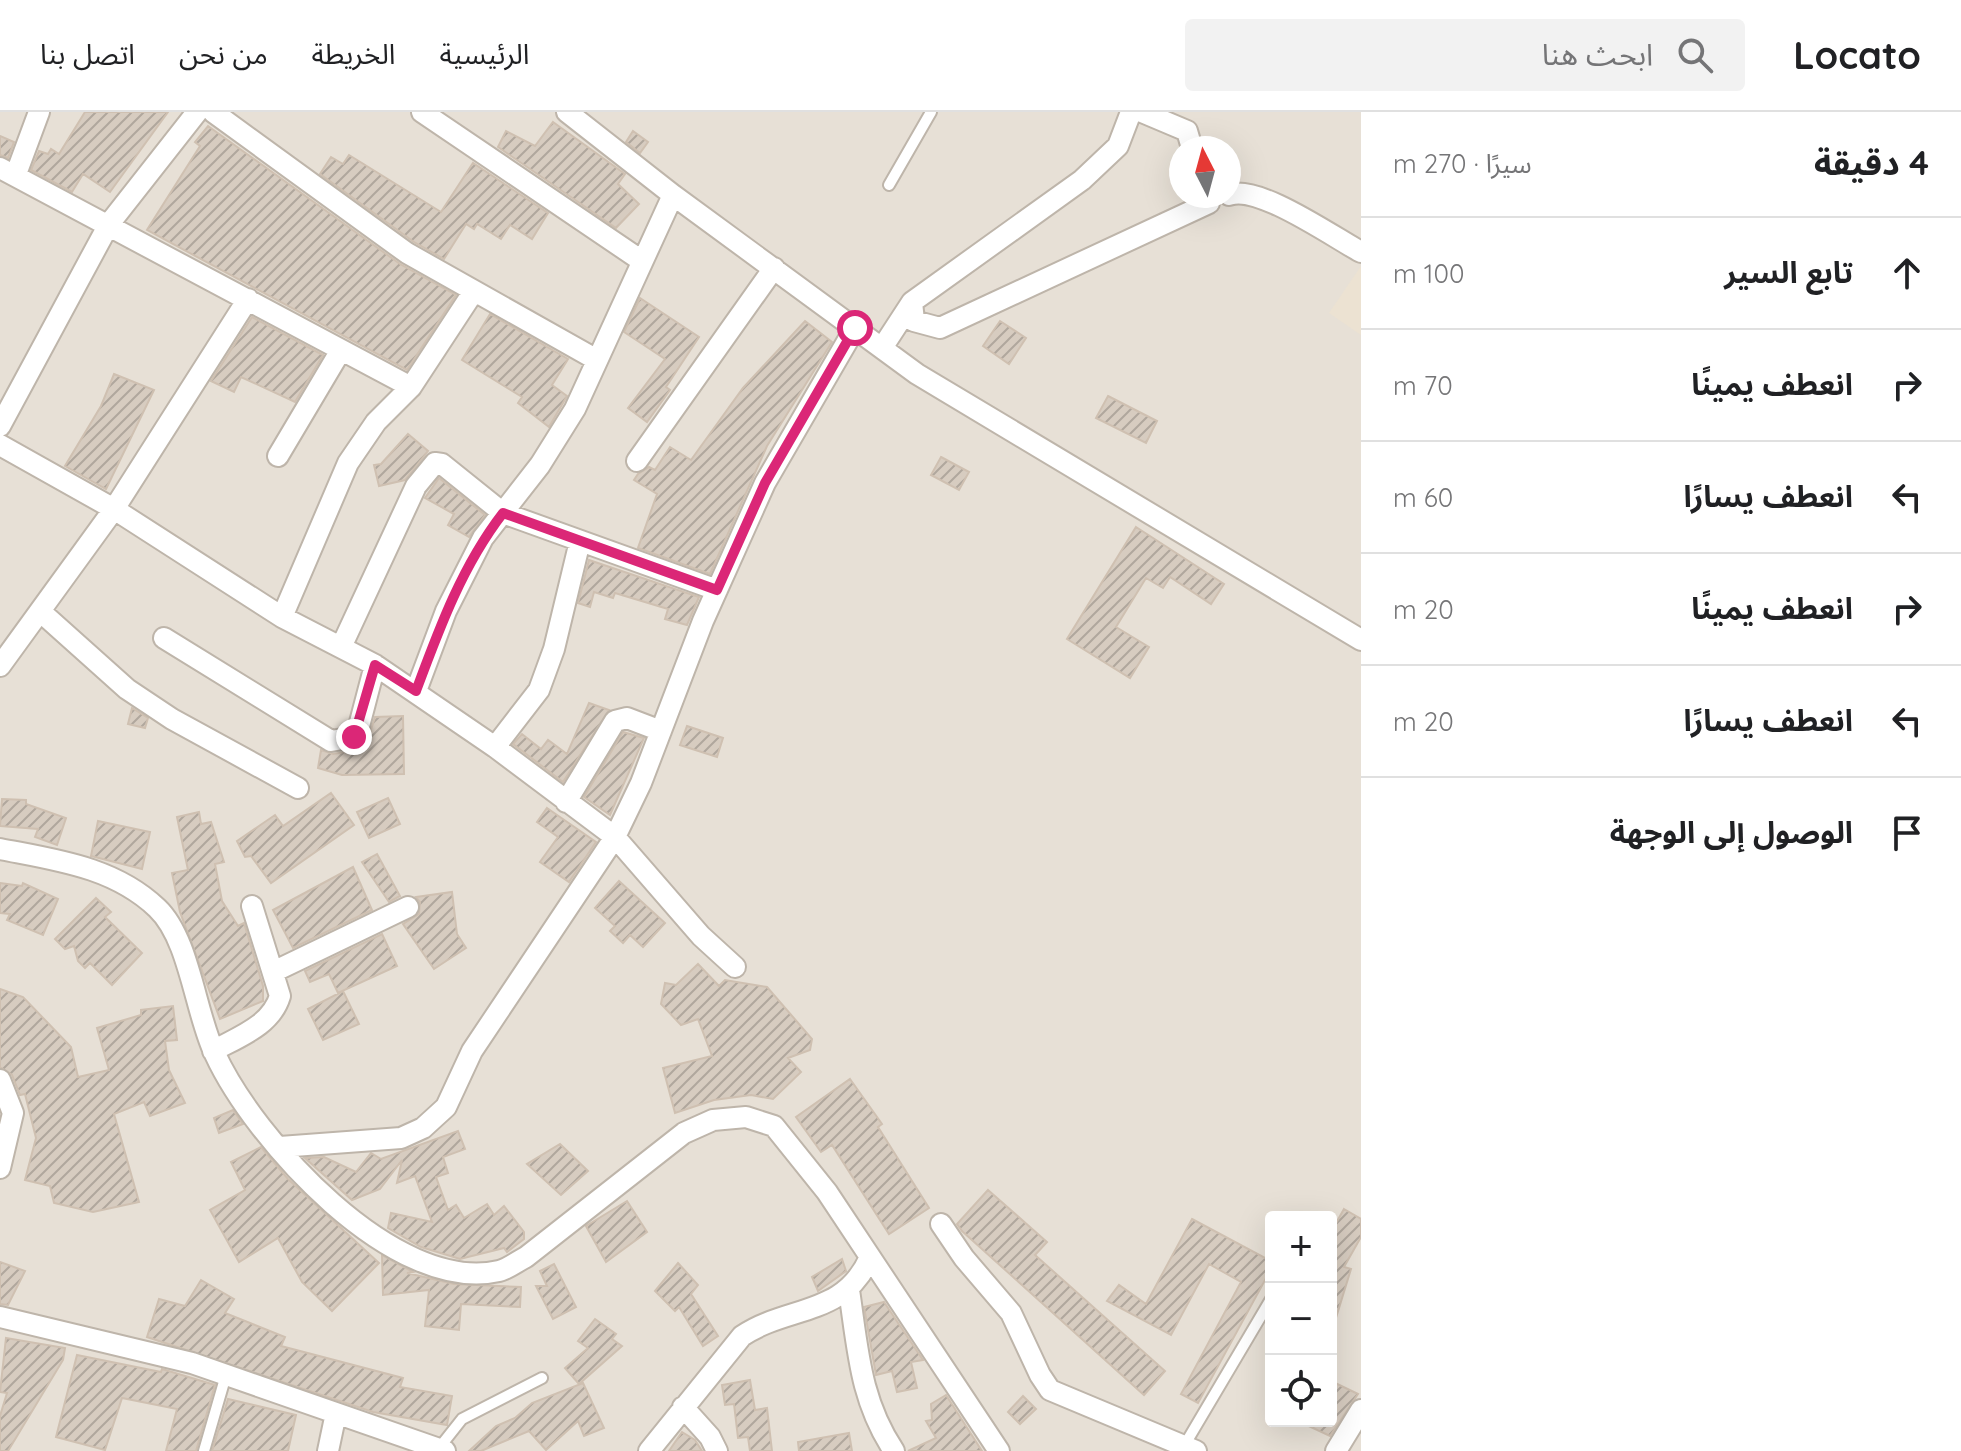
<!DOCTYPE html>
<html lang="ar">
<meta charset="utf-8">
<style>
body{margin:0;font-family:Quicksand,"Noto Sans Arabic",sans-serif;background:#f2f2f2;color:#202124;direction:rtl}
.controls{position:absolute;right:24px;bottom:24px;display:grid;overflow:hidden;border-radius:8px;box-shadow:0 8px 32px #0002}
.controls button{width:72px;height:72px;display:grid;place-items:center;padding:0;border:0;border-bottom:2px solid #e0e0e0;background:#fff;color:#202124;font:40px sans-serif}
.compass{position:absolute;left:1169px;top:24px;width:72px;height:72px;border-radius:50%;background:#fff;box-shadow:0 8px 32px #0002;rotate:354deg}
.stop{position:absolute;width:24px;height:24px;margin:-18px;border:6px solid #db2777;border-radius:50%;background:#fff}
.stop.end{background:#db2777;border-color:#fff;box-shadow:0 2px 8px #0008}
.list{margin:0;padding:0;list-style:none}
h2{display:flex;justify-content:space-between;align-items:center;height:104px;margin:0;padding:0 32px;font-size:34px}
h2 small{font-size:26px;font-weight:400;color:#757577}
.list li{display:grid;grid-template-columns:52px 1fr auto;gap:24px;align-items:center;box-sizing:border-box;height:112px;padding:0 32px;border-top:2px solid #e0e0e0}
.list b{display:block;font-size:30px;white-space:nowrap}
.list em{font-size:26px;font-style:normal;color:#757577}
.icon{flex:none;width:44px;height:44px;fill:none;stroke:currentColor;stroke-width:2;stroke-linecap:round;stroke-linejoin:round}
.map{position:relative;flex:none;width:1361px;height:1339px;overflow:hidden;direction:ltr}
header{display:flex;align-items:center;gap:48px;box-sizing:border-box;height:112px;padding:0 40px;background:#fff;border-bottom:2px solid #e0e0e0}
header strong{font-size:38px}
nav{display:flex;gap:44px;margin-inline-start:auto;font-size:28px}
.search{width:560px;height:72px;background:#f2f2f2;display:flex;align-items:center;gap:20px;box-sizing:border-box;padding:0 28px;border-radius:8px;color:#757577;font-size:30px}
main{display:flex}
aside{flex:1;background:#fff}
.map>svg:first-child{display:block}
.residential{fill:#e7e0d6;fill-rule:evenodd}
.education{fill:#ece2d2}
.building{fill:url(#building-hatch);stroke:#cfc0b1;stroke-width:2}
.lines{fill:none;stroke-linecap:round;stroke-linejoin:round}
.lane-casing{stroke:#beb5aa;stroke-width:14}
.street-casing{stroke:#beb5aa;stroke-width:24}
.lane{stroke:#fff;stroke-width:10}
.street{stroke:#fff;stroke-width:20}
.route{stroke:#db2777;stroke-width:10}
</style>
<header>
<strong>Locato</strong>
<div class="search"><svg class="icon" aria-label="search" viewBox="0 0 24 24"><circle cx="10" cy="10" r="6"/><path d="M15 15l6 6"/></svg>ابحث هنا</div>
<nav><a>الرئيسية</a><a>الخريطة</a><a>من نحن</a><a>اتصل بنا</a></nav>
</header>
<main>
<aside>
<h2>4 دقيقة<small>سيرًا · 270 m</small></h2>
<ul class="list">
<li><svg class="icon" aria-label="ahead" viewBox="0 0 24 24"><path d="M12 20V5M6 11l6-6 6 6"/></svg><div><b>تابع السير</b></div><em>100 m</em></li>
<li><svg class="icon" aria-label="right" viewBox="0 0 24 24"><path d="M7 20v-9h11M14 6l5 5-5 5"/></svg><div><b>انعطف يمينًا</b></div><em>70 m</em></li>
<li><svg class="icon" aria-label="left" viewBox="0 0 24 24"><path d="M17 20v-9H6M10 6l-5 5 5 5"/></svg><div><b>انعطف يسارًا</b></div><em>60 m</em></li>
<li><svg class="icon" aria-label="right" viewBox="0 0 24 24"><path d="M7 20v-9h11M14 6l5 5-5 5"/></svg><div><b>انعطف يمينًا</b></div><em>20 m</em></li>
<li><svg class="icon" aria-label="left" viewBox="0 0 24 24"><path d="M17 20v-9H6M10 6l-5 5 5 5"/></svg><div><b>انعطف يسارًا</b></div><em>20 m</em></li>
<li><svg class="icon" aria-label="arrive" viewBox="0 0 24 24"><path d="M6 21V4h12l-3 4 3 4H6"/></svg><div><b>الوصول إلى الوجهة</b></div></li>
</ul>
</aside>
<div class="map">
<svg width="1361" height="1339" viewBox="0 0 1361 1339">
<defs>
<pattern id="building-hatch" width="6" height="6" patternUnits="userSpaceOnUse" patternTransform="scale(2)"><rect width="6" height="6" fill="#d7ccc0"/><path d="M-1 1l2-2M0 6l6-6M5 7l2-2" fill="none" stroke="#b0a79d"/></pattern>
</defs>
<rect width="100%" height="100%" fill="#f3eee8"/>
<path class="residential" d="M0,0h1361v1339h-1361zM1181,36h48v48h-48zM1271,1105h60v204h-60z"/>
<path class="education" d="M1361,154v69l-32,-22z"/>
<path class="building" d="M85,0h83l-58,80 -27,-18 -11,18 -41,-22 8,-19 9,3 3,-5 8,5z
M553,10l72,52 -7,10 21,20 -23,24 -118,-81 8,-16 29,15z
M208,14l192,138 56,31 -49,75 -260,-140 53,-84 -5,-4z
M633,19l15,11 -8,11 -14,-11z
M0,24l14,6 -6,16 -8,-3z
M349,43l92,57 32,-49 75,50 -16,26 -22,-14 -9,14 -24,-15 -3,5 -8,-5 -22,35 -30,-17 -94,-68 11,-17 12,7z
M640,186l59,39 -33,50 4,3 -23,32 -19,-14 37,-49 -41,-27z
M490,202l78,45 -16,26 15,11 -18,31 -31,-24 4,-6 -60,-37z
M252,205l71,38 -28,47 -54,-25 -7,15 -23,-11z
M805,209l27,21 -65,104 -57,128 -72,-26 19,-54 -23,-14 4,-6 11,-7 6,3 15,-23 21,13 52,-72z
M1000,209l26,17 -17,26 -26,-18z
M114,262l40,16 -48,99 -41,-23 36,-60z
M1108,284l49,25 -11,22 -50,-25z
M408,322l20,17 -23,29 -26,6 -5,-21 7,-1z
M941,345l28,15 -10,18 -28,-15z
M439,366l46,37 -16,22 -21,-12 6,-11 -29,-16z
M1136,415l88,57 -13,20 -41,-27 -7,11 -17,-10 -30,49 33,20 -19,31 -63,-39z
M589,448l110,37 -12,28 -22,-6 3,-10 -53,-16 -2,5 -19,-6 -4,15 -12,-4z
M589,591l20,7 -46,72 -50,-38 9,-10 19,15 7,-9 19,14z
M132,596l16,10 -3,10 -17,-4z
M403,604l1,58 -62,1 -24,-7 3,-18 12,4 24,-4 12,-14 6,-19z
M687,614l36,12 -6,19 -37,-12z
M623,620l21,6 -34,77 -26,-18z
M331,681l23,32 -83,58 -20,-27 -6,1 -8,-16 38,-26 8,11z
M388,686l12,26 -31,14 -12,-26z
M2,687l24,1v4l40,14 -9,27 -22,-8 3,-8 -38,-3z
M547,696l49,34 -27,40 -29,-20 18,-25 -21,-15z
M199,700l2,12 10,-2 13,40 -9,2 7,37 16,25 6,-3 19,63v15l-43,18 -40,-107 -8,-39 16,-3 -11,-53z
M98,709l52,11 -8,37 -51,-13z
M377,742l23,42 -11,6 -27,-40z
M353,755l19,43 -79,38 -20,-38z
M619,769l46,42 -22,24 -13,-12 -7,8 -13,-12 5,-5 -20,-18z
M0,771l22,3 1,-3 35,16 -15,36 -36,-15 3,-6 -10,-1z
M452,780l5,42 9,14 -32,21 -31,-45 16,-10 1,-12 -4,-5z
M96,786l15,14 -6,5 37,36 -30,32 -22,-22 -5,5 -7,-7 -4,-15 -9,3 -10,-10z
M382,822l15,32 -59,27 -9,-19 -19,8 -5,-11z
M698,852l21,22 6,-6 42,7 45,52 -2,11 -22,8 13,14 -28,27 -22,-4 -37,5 -39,13 -12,-45 49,-12 -14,-37 -17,6 -20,-21 4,-21 11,2z
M0,877l23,8 48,50 7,30 31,-7 -12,-42 44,-13v-5l32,-4 4,34 -12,1 4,29 16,33 -35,13 -6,-14 -30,12 25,88 -46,10 -39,-9 -4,-17 -25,-6 11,-42 -11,-44 -5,1 -8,-20 -12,-8z
M343,879l16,33 -36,16 -15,-31z
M850,967l32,45 -4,3 51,81 -40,26 -57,-89 -11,7 -25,-35z
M233,998l10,14 -24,9 -5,-15z
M458,1019l7,18 -22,8 5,16 -12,4 12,33 8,-5 8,13 23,-14 7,11 10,-9 20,26v7l-17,13 -3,-4 -44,11 -39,-12 -33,-19 3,-15 41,9 -17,-46 -18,7 5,-23 -22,29 -28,11 -47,-42 19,-1 32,15 15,-19 10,6z
M560,1032l28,27 -27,24 -34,-31z
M261,1035l27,32 91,84 -47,48 -30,-29 -24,-44 -39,24 -29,-52 35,-20 -14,-28z
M988,1078l59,52 -12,13 130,116 -21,24 -182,-164 -5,-7z
M627,1089l20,31 -41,30 -20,-36z
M1344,1097l17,10v18l-17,30 7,2 -16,52 -4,-1v-88z
M1192,1107l79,42v8l-73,134 -17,-9 60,-112 -32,-18 -38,71 -64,-34 12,-16 27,19z
M382,1143l31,17 -6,1 47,11 67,3 -1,20 -59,-3 -2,26 -34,-4 4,-36 -46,5z
M842,1147l4,12 -28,20 -6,-14z
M0,1150l25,9 -17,34 -8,-1z
M678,1151l20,22 -7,9 27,42 -15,10 -24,-39 -4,4 -20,-20z
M554,1152l22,43 -23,12 -17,-33h11l-7,-15z
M201,1168l33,19 -9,14 60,24 -4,9 122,32 -3,9 52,9 -5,29 -74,-13 -226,-75 12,-38 26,7z
M884,1190l39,58 -12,2 6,26 -20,4 -5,-21 -16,4 -12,-68z
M595,1207l21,15 -4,5 10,7 -43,38 -14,-16 23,-20 -10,-7z
M6,1226l59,10 -2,12 -55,91h-8v-35l7,-23 -7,-1z
M77,1243l84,17 1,-3 53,16 -19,66h-30l11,-42 -55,-11 -17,52 -49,-13z
M750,1268l5,30 12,-2 5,43h-22l-2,-14 -10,1 -4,-34 -9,1 -3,-20z
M1331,1269l27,13 -28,42 -32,-15h33z
M583,1271l21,45 -20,8 -6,-15 -32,29 -17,-19 -48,20h-12l27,-25 19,-8 17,-15z
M946,1283l36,56h-74l28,-13 -10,-17 6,-1 -1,-16z
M1023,1284l13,13 -16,15 -12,-12z
M228,1287l68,16 -8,36h-76z
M682,1320l13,8 7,11h-33z
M849,1321l3,18h-53l-1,-9z"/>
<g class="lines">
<defs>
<path id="lane" d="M889,73l42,-73
M1184,1334l87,-147
M439,1336l23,-29 80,-41
M204,1339l22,-76"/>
<path id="street" d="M213,0l194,141 190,107
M422,0l220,149
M567,0l106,83 244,179 444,266
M1142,0l45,19 5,17
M0,56l411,219
M16,62l23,-62
M1229,83c29,-11 104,42 132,57
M912,190l2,19 26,7 269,-125 -2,-7
M882,236l30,-46 170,-122 36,-34 13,-34
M0,314l109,-202 88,-112
M0,333l114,64 168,108 93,48 120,82 120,90 86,99 34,31
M278,344l63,-106
M637,349l137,-193
M41,500l86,77 45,30 126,69
M282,505l66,-154 28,-41 35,-35 63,-96
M164,526l167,103 23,-4 4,-7 17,-65
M342,533l74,-159 19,-23 7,1 61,49 214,77
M0,554l114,-157 134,-210
M416,579l30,-80 37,-73 57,-73 35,-56 98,-214
M495,635l44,-57 15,-41 26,-108
M566,690l49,-81 12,-3 34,13
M0,737c56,11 114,18 157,59 33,31 38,105 58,146 39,85 179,241 284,217 9,-2 19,-10 27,-14l158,-124 29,-13 33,-3 28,9 53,66 172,259
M273,860l135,-65
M213,939c25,-14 58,-25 67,-55l-28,-90
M0,968l13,33 -13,55
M280,1035l121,-9 22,-10 23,-21 26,-56 143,-214 26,-54 62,-162 62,-138 90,-155
M941,1112l23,34 47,55 29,62 10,15 146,61
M849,1178c9,60 11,110 45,161
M0,1205l192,46 253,88
M683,1295l27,30 7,14
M328,1339l8,-38
M649,1339l93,-115c46,-31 102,-19 128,-79
M1336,1339l25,-41"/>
</defs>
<use href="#lane" class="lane-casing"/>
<use href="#street" class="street-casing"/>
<use href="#lane" class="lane"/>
<use href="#street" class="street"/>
</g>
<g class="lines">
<path class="route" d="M354,625l21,-72 41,26c23,-62 46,-125 87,-178l214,77 48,-107 90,-155"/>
</g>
</svg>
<div class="controls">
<button>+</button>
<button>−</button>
<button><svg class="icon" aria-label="locate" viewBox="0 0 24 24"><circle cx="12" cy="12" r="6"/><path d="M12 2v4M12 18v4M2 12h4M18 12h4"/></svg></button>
</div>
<svg class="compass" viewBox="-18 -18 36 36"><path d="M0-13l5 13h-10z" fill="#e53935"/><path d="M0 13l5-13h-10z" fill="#757577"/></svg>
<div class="stop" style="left:855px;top:216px"></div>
<div class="stop end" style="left:354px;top:625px"></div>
</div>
</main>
